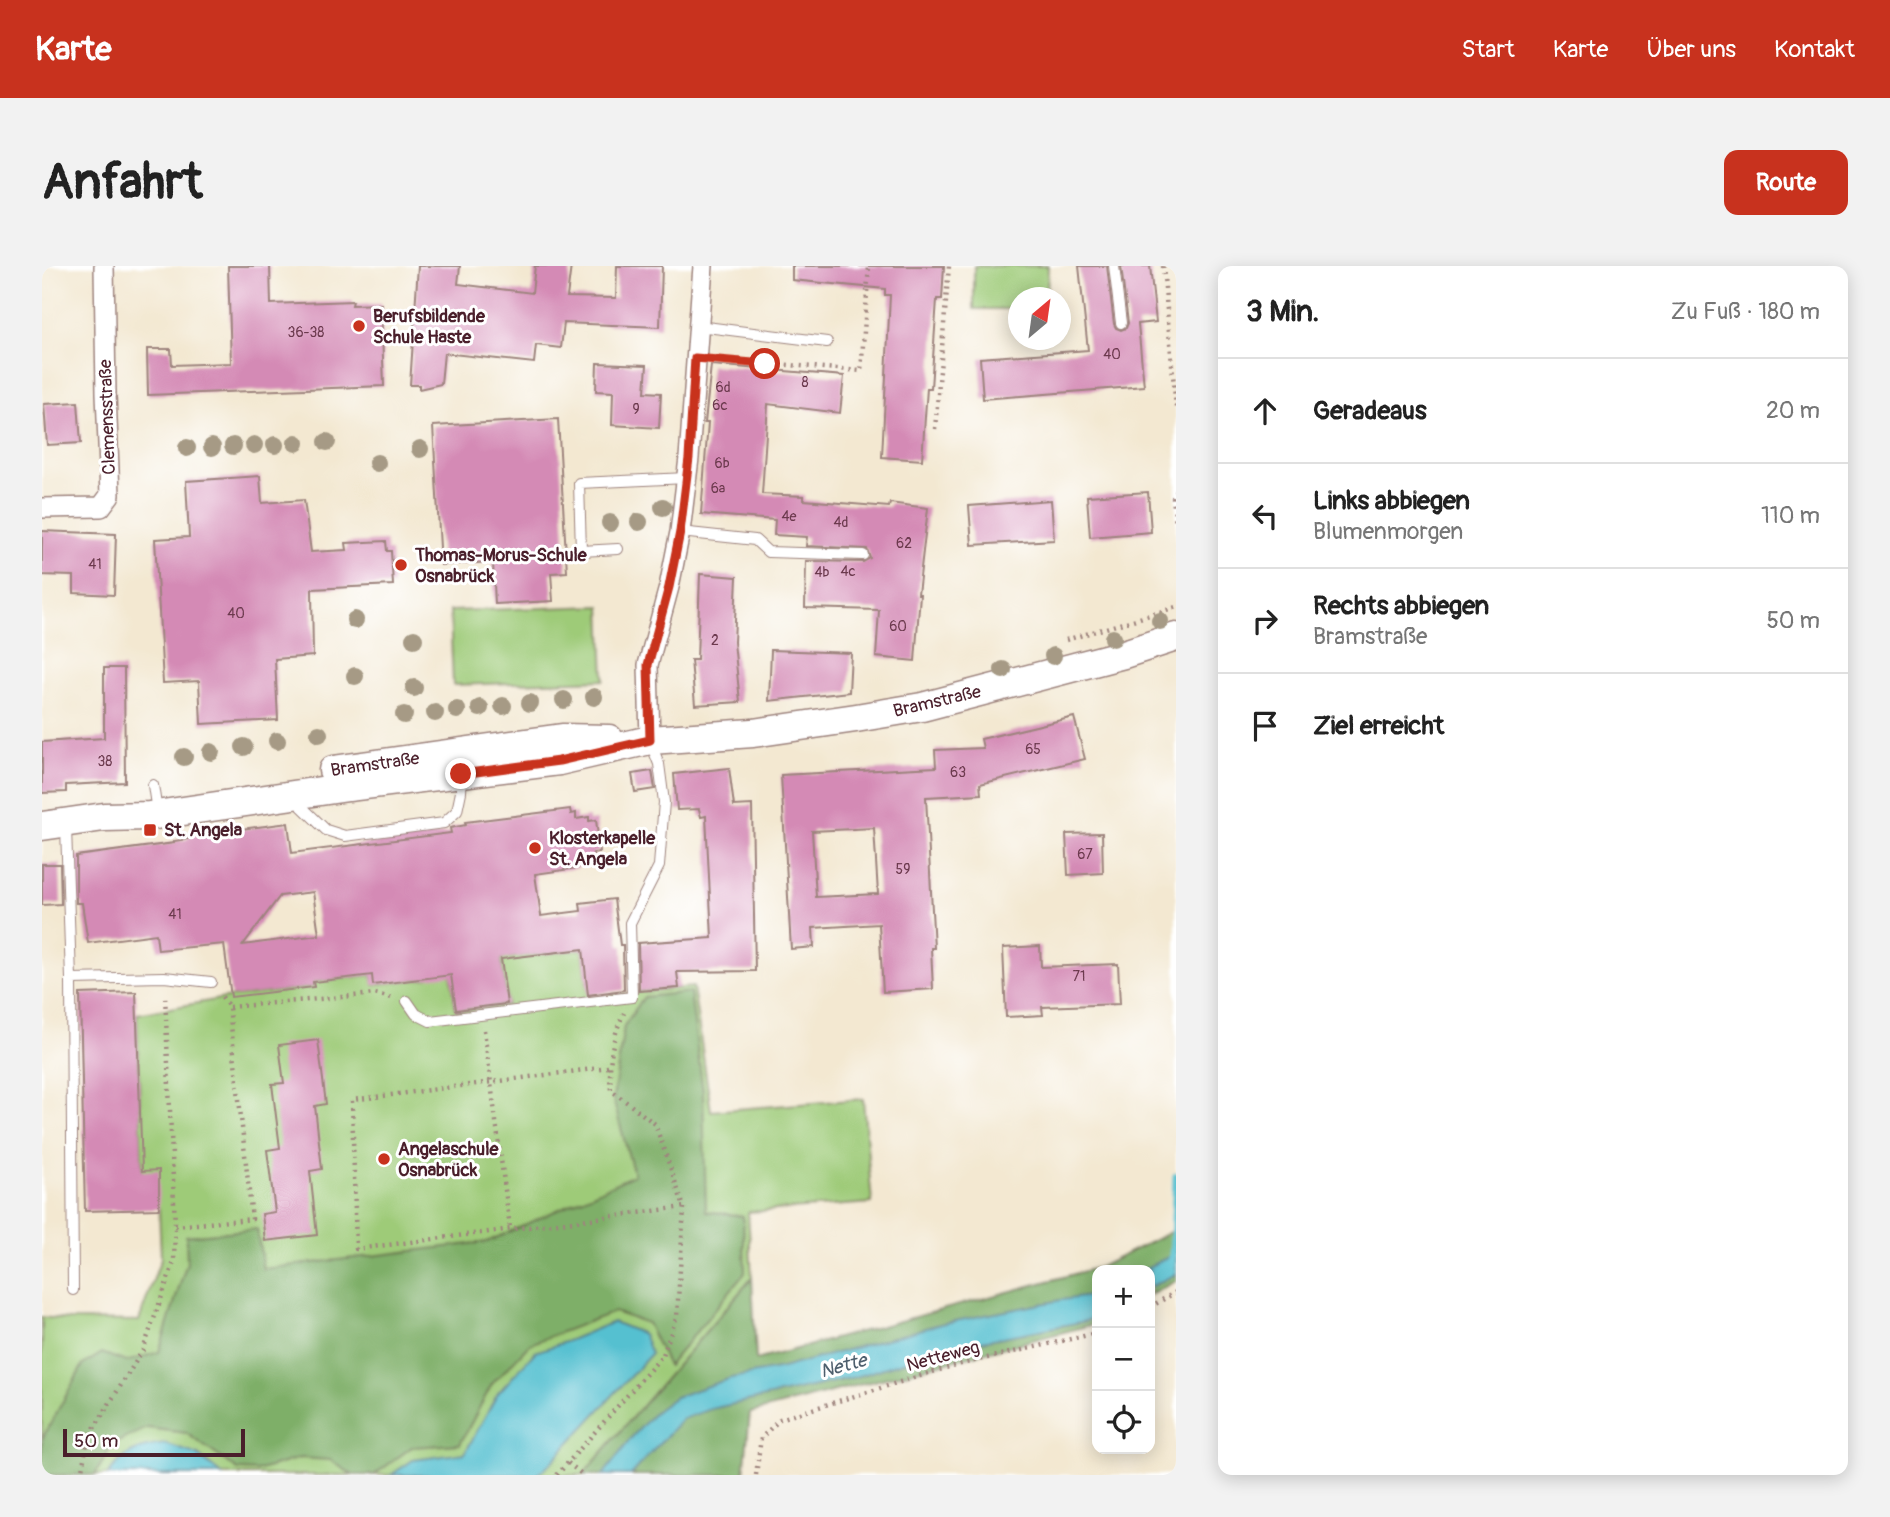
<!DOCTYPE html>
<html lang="de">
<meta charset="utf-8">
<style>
body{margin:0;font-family:Pangolin,sans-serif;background:#f2f2f2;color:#222}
.controls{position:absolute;right:21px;bottom:21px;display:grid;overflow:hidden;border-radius:14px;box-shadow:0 4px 18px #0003}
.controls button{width:63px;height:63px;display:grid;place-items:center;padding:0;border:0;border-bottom:2px solid #e0e0e0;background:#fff;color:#222;font:35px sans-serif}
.compass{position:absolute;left:966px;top:21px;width:63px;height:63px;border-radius:50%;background:#fff;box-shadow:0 4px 18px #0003;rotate:29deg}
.scale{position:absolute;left:21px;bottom:18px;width:182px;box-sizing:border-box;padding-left:7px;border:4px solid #4a1f2b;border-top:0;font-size:19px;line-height:24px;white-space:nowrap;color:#4a1f2b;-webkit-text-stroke:5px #fff;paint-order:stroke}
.stop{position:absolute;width:21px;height:21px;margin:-16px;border:5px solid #c8321e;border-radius:50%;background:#fff}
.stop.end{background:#c8321e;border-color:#fff;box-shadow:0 2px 7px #0008}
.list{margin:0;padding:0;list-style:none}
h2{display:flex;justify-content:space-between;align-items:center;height:91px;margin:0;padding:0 28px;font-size:30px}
h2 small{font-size:23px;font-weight:400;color:#767676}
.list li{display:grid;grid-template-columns:46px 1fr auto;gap:21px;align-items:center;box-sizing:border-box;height:105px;padding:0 28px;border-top:2px solid #e0e0e0}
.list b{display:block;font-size:26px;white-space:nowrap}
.list p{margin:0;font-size:23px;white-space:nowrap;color:#767676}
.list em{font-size:23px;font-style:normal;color:#767676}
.icon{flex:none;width:38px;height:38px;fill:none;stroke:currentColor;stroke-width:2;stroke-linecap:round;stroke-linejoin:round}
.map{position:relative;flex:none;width:1134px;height:1209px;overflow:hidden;border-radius:14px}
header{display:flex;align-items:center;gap:42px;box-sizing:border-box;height:98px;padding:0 35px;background:#c8321e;color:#fff}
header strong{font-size:33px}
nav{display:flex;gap:38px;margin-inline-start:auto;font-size:24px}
.intro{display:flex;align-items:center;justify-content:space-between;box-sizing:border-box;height:168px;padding:0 42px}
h1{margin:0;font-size:49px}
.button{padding:18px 32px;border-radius:14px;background:#c8321e;color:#fff;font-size:24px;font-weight:700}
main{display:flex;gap:42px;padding:0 42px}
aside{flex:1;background:#fff;border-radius:14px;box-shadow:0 4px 18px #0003}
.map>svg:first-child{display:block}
.green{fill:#9ecb78;stroke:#747552;stroke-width:2}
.forest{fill:#7eaf68;stroke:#64674a;stroke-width:2}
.water{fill:#55c0d0;stroke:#50707e;stroke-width:2}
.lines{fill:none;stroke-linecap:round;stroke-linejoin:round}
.stream{stroke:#55c0d0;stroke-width:7}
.building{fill:#d48ab5;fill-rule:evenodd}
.lane-casing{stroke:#9e847e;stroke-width:12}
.street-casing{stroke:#9e847e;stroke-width:22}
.secondary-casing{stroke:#9e847e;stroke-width:31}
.path{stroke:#9e847e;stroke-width:4.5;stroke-dasharray:2 5;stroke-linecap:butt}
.lane{stroke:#fff;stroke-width:10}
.street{stroke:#fff;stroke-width:19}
.secondary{stroke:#fff;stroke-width:28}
.tree{fill:#a69a85}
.route{stroke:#c8321e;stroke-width:9}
.poi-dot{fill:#c8321e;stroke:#fff;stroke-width:2.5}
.labels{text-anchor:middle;stroke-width:6;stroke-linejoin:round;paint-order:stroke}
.number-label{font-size:14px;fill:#6c3a4e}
.poi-label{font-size:18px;font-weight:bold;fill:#4a1f2b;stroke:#fff;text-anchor:start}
.street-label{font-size:18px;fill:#4a1f2b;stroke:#fff}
.water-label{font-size:19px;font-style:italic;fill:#4e5f6d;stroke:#fff}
</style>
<header>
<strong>Karte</strong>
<nav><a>Start</a><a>Karte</a><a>Über uns</a><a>Kontakt</a></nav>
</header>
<div class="intro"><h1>Anfahrt</h1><a class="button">Route</a></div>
<main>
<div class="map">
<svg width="1134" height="1209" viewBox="0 0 1134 1209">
<rect width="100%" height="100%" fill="#fff"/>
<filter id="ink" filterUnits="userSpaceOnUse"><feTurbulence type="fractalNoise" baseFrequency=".0143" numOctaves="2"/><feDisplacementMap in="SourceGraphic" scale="14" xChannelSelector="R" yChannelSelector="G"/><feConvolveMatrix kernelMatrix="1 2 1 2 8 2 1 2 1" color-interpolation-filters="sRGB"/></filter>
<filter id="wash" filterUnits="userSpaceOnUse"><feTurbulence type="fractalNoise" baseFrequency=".00686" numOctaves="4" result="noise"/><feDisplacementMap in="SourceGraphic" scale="28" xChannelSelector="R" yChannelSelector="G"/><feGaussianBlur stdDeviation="1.57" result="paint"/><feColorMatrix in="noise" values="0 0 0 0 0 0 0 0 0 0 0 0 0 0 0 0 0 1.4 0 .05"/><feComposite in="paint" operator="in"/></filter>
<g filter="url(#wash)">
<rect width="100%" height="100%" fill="#f3e8d1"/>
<path class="green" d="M932,0h74l-1,31 -29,1v11h-44z
M559,340l3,74 -151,5 -3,-74z
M541,683l6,48 104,-10 18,124 152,-12 9,104 -124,9 4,66 -169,197h-541v-158l27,3 70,1 22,-63 -2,-49 -17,-38 -5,-157 94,-17 82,-10v-5l59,-7 2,10 53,-7 23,-13 6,46 51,-6 -6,-46z"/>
<path class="forest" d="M648,726l13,100 3,119 37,5 2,57 -77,93 -21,-43 -33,-11 -84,32 -38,40 -32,60 -48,3 -38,28h-21l-23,-15 -30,-2 -43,13 -19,-1 -52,-37 -39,-5 -34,16 -18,31h-53v-36l41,-74 19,-12 24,9 33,-10 28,-90 -1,-26 71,-7 6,40 224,-27 147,-67 -21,-76 11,-73 20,-29z
M1134,963v52l-26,14v-25h-53v52l-6,3 -341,88 -6,62h-161l169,-197 4,82 344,-93z"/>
<path class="water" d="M1134,987v21l-26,13v-17h-8z
M1055,1026v24l-11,5 -140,27 -90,29 -145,32 -29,10 -51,56h-28l30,-39 23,-25 19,-14 56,-19 51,-10 158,-44 121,-24 29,-4z
M571,1056l30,12 8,20 -105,114 -10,7h-145l22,-15 52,-7 33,-60 37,-41 30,-10z
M123,1178l33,11 24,20h-114c17,-23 30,-28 57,-31z"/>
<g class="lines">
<path class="stream" d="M1130,996l4,-86"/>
</g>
<g id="blocks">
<path class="building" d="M186,0h42l1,38 82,-3 -1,4 29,-1 3,82 -236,9 -1,-46h24l1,16 59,-2z
M376,0h42l-2,18 74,9 3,-27h36l-4,31 49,1 1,-32h45l-2,61 -96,-4 -3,25 -25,-3 -2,18 -90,-10 -3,31 -22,5v-4h-9z
M750,0h152l-2,33h-5l-6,89h-4l-5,72 -40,-3 8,-162h-5v-6l-93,-9z
M1037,0h28l7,58 2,4 5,2 5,-2 2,-5 -7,-57h29l6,56 -18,2 6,62 -161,13 -3,-41 108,-8z
M555,97l50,2 -2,27 16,1 -2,35 -47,-3 1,-33 -17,-1z
M669,99l133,11 -4,37 -72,-9 -6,90 42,2v4l85,7 1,-4 38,5 -10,86h2l-5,67 -39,-4 3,-47 -74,-2 1,-47 57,1 7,-4 -3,-9 -61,-3 1,-9 -33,-2 1,-15 -74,-6 7,-91h-3z
M36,136l3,41 -34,2 -3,-41z
M516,153l9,153 -16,1 2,28 -58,3 -2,-42 -52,3 -8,-139z
M218,210l2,27 42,-3 7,52 36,-2 -1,-7 40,-2 1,10h4l2,34 -81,4 1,67 -38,3 3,61 -77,4 -2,-43 -36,2 -8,-144 34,-2 -3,-56z
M1106,226l3,40 -61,5 -3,-41z
M1009,234l3,40 -82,5 -3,-39z
M0,265l74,3 -2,61 -40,-2v-17l-32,-1z
M658,308l37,3 -3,65 6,60 -45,3 -4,-45h6z
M729,384l80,3 -2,39 -80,9z
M62,402h20l1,114 -59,3v7l-24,1v-51l62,-4z
M1032,451l11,42 -105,25 1,10 -55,3 8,151h-3l2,41 -50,3 -4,-68 -66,4 1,19 -23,2 -10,-174 155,-8 -1,-17 48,-2 -2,-9zM832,562l4,66 -62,3 -4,-66z
M687,502l5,38 18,-1 3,166 -78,1 2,16 -40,3 -1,-48 74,-5 -6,-122 -5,1 -2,-8 -22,1 -3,-36z
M610,505l3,18 -20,3 -3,-18z
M528,543l1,5 5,-1v6l13,-2v4l7,-1 4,32 -7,1 1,5 -17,1 1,9 -43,6 6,42 40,-5 -1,-8 34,-4 6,46h3l1,45 -36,5 -5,-46 -82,10 6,45 -51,6 -5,-35 -78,10 -1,-10 -59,7 1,5 -83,10 -7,-53 -66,6 -2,-16 -68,9 -6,-40h-6v-47l98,-13v-2l14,-2 -1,-3 101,-13 4,30 159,-20 -1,-5 16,-3 -1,-3zM271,626l6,43 -76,10 37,-49z
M1060,567l1,40 -35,2 -2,-41z
M0,598h18l1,40 -19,1z
M998,680l1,21 77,-3 2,40 -78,3 1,8 -37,2 -3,-69z
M94,726l6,179 17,-1v39l-74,2 -5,-217z
M276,774l8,64 -11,2 7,63 -12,2 7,64 -52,6 -3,-27 13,-2 -8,-62 13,-2 -8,-64 12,-1 -5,-38z"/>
</g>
</g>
<g filter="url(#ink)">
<use href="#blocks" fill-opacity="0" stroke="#9e847e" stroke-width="2"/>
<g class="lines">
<defs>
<path id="lane" d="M1072,0l7,57
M656,60l129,16
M638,266l75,8 13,12 95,3
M576,283l-37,2 -2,-68 108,-5
M111,519l4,27
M254,535l30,29 19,6 99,-13 13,-12 4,-19 1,-17
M24,561l5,152 2,311
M29,713l93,-2 47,5
M365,735l9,13 14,7 202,-24 -2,-74 29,-57 5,-64 -5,-38 -8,-20"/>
<path id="street" d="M0,242l59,-1 9,-12 -4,-102 -2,-127
M608,474l-2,-75 21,-78 11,-55 9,-74 14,-192"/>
<path id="secondary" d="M291,504l229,-32 47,1
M0,560l62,-9 45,-1 199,-29 211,-26 91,-21 103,-7 103,-15 66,-11 202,-53 52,-17"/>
</defs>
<use href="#lane" class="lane-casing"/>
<use href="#street" class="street-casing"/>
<use href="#secondary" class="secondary-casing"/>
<path class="path" d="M1121,0l13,142
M675,93l144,12 8,-105
M893,163l14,-163
M1134,224l-3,8 3,26
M1024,374l110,-33
M187,741l146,-13 17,4
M442,764l26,198
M566,801l-256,33 4,149 328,-42
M133,960l77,-7 -23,-212 -9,-13
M1108,1041l26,-15
M526,1197l15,12
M39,1209l7,-37 55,-88 31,-88 1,-36 -10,-232
M515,1209l106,-120 14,-39 7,-109 -29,-83 -44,-34c-3,-27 1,-53 13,-77
M714,1209l5,-37 19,-19 172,-53 145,-33"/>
<use href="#lane" class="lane"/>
<use href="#street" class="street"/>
<use href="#secondary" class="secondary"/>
</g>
<g class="tree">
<circle cx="285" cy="176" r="9"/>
<circle cx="254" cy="177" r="9"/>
<circle cx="212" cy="179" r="9"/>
<circle cx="233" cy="179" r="9"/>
<circle cx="191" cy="180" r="9"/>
<circle cx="170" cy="181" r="9"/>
<circle cx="145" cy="182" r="9"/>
<circle cx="378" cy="183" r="9"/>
<circle cx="335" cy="197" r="9"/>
<circle cx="621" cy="241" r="9"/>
<circle cx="597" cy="256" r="9"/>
<circle cx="568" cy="257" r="9"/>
<circle cx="313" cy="354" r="9"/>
<circle cx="1118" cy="355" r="9"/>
<circle cx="1071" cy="372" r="9"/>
<circle cx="372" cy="373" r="9"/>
<circle cx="1011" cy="390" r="9"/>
<circle cx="961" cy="404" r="9"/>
<circle cx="313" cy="410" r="9"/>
<circle cx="372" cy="422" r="9"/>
<circle cx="552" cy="431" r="9"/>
<circle cx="522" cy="434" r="9"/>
<circle cx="488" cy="437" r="9"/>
<circle cx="461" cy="440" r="9"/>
<circle cx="438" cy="442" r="9"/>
<circle cx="415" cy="444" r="9"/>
<circle cx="393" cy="447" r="9"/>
<circle cx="362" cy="449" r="9"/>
<circle cx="277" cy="468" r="9"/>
<circle cx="235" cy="475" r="9"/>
<circle cx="202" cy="481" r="9"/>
<circle cx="169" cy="486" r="9"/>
<circle cx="142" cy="491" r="9"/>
</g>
</g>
<g class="lines" filter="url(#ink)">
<path class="route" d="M419,508l98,-13 91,-21 -2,-75 21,-78 11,-55 9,-74 6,-100 70,6"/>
</g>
<g class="poi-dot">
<circle cx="317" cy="60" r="7"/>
<circle cx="359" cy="299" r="7"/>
<rect x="101" y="557" width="14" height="14" rx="3.5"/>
<circle cx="493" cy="582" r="7"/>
<circle cx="342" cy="893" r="7"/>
</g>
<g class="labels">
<g class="number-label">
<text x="264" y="71">36-38</text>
<text x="1070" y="93">40</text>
<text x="763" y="121">8</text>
<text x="681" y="126">6d</text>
<text x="678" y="144">6c</text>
<text x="594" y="148">9</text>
<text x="680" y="202">6b</text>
<text x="676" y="227">6a</text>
<text x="747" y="255">4e</text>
<text x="799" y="261">4d</text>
<text x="862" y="282">62</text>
<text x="53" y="303">41</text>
<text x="806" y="310">4c</text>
<text x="780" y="311">4b</text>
<text x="194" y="352">40</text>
<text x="856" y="365">60</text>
<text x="673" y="379">2</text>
<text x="991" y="488">65</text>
<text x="63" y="500">38</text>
<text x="916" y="511">63</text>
<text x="1043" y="593">67</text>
<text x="861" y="608">59</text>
<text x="133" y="653">41</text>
<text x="1037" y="715">71</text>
</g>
<g class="poi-label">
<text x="331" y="56">Berufsbildende<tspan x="331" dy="21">Schule Haste</tspan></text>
<text x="373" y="295">Thomas-Morus-Schule<tspan x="373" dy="21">Osnabrück</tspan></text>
<text x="122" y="570">St. Angela</text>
<text x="507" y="578">Klosterkapelle<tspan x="507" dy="21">St. Angela</tspan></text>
<text x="356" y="889">Angelaschule<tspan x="356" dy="21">Osnabrück</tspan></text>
</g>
<g class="street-label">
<text transform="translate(65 151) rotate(-92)" y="6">Clemensstraße</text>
<text transform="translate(895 435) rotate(-13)" y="6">Bramstraße</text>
<text transform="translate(333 498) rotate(-8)" y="6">Bramstraße</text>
<text transform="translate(901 1090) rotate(-15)" y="6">Netteweg</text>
</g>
<g class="water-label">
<text transform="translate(801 1099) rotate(-15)" y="7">Nette</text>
</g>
</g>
</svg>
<div class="controls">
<button>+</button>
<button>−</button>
<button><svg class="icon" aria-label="locate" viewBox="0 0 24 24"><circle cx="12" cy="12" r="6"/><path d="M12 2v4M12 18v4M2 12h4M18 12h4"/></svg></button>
</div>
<svg class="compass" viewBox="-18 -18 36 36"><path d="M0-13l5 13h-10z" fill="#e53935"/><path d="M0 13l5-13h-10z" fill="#767676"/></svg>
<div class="scale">50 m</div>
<div class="stop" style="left:723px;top:98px"></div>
<div class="stop end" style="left:419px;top:508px"></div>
</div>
<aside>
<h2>3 Min.<small>Zu Fuß · 180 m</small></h2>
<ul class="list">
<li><svg class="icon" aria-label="ahead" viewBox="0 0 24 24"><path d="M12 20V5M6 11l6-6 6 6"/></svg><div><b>Geradeaus</b></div><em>20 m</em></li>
<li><svg class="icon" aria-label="left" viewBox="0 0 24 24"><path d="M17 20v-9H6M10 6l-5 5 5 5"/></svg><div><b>Links abbiegen</b><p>Blumenmorgen</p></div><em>110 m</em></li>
<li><svg class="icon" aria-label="right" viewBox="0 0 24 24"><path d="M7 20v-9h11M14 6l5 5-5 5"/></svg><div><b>Rechts abbiegen</b><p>Bramstraße</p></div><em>50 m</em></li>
<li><svg class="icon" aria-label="arrive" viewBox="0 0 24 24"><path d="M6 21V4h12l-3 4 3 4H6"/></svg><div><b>Ziel erreicht</b></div></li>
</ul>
</aside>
</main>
